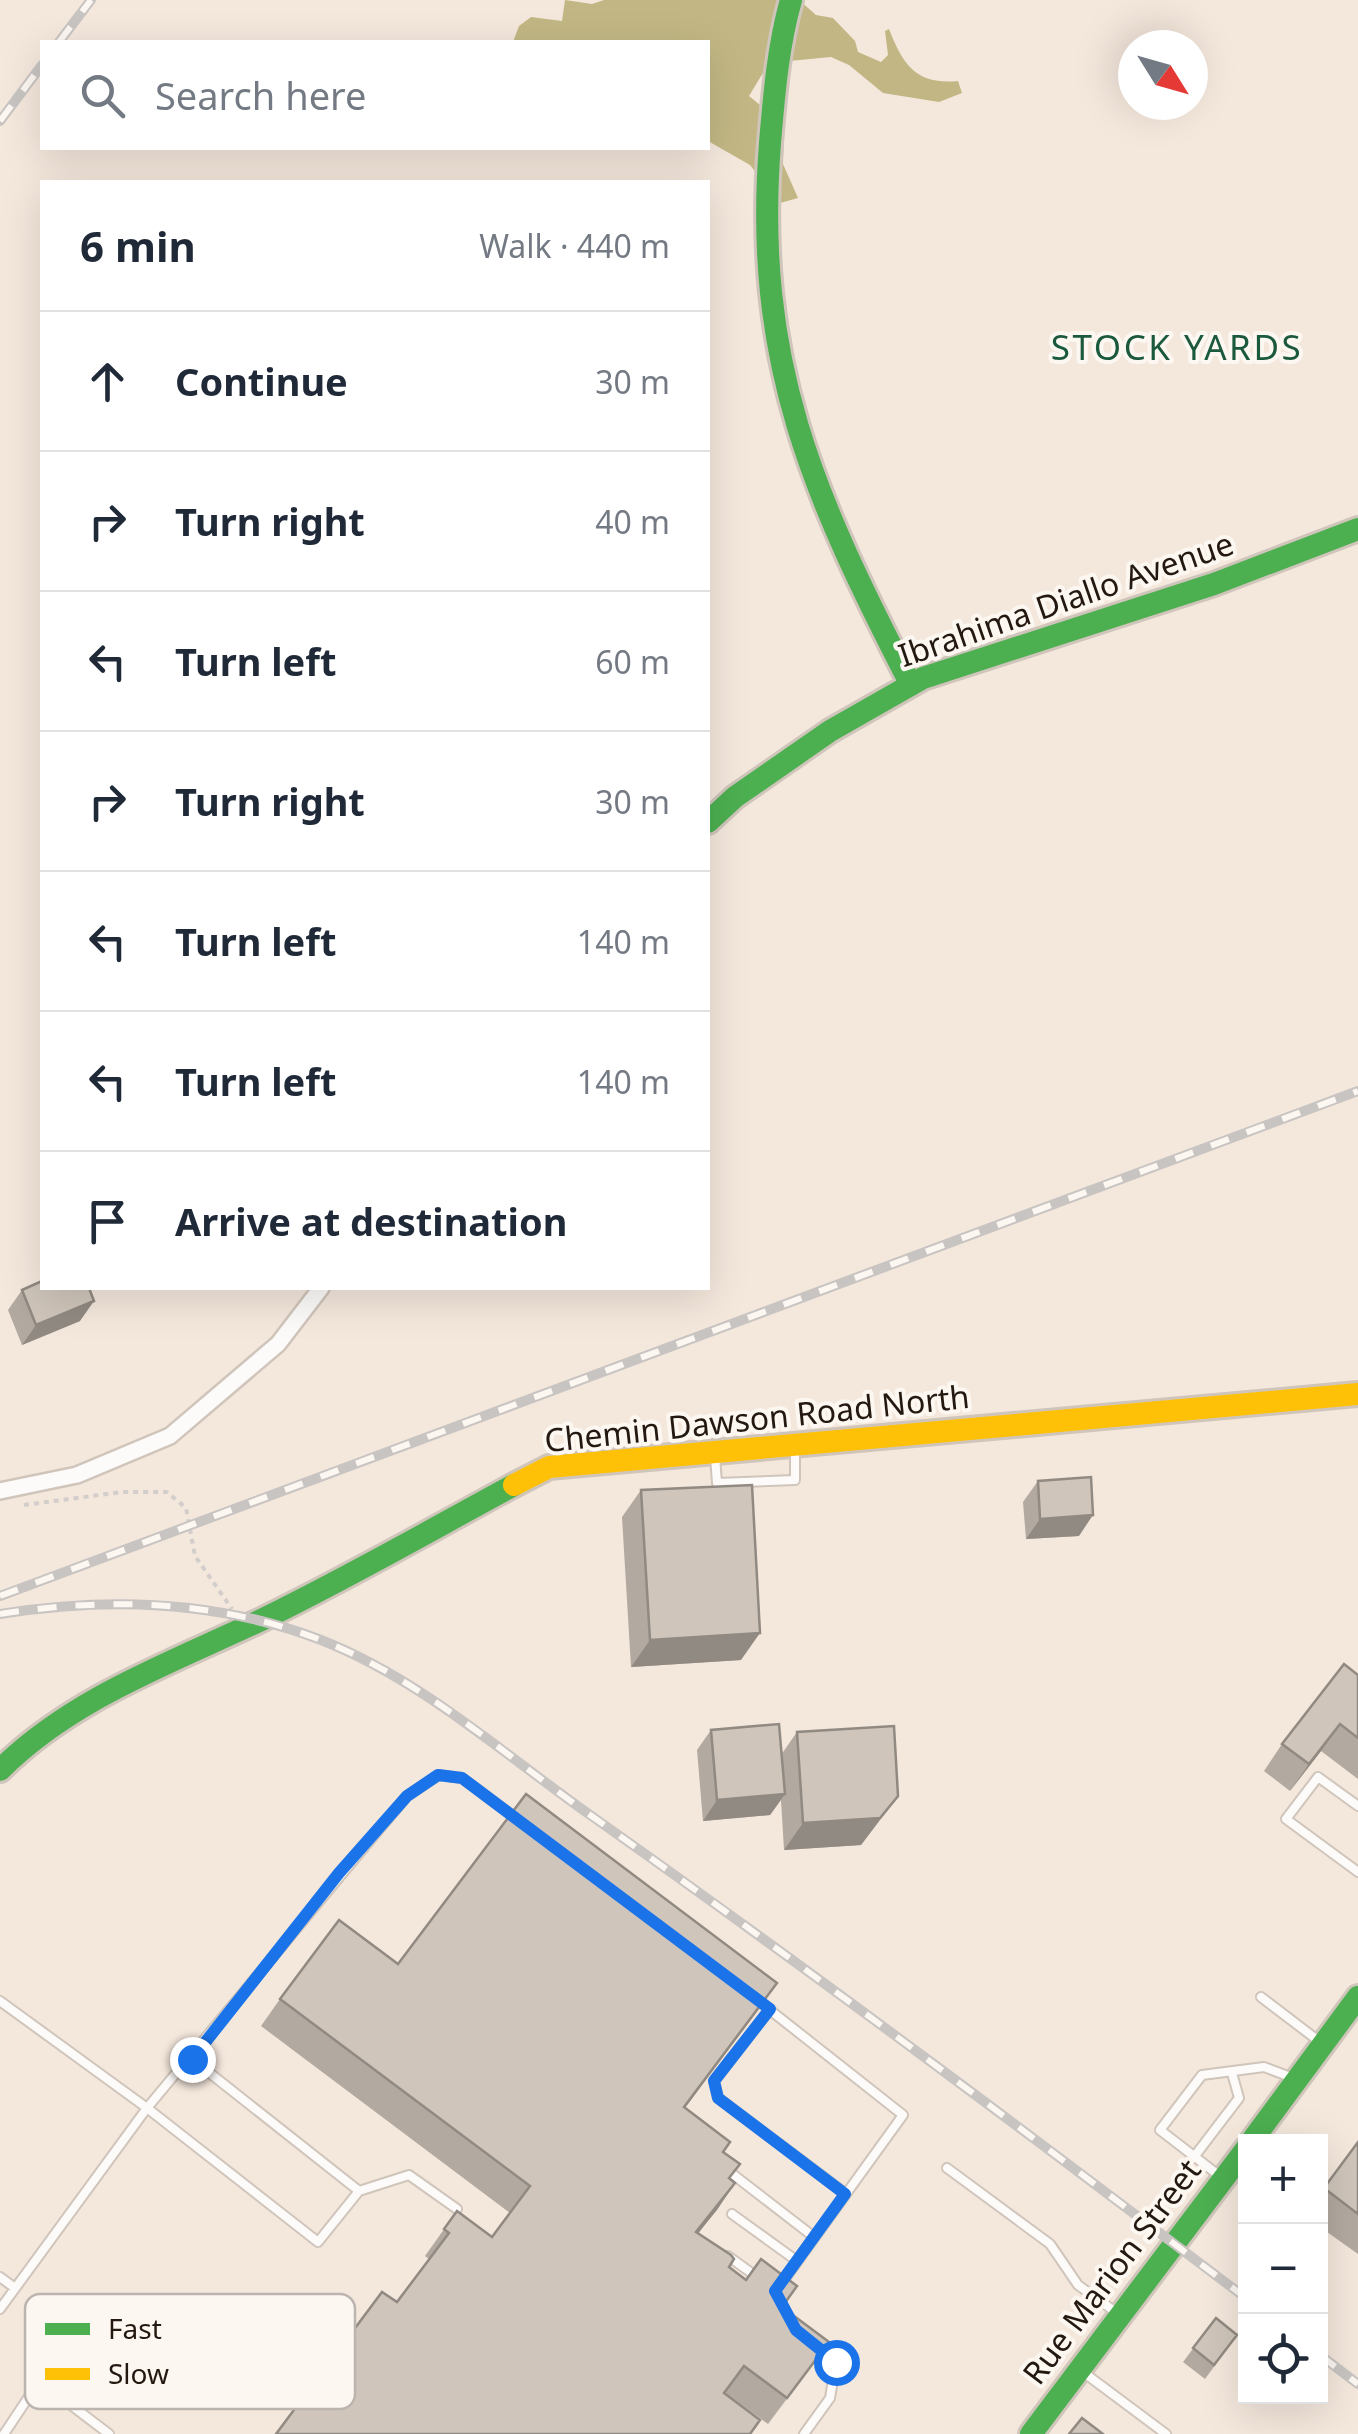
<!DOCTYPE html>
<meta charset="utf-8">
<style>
body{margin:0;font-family:"Noto Sans",sans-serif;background:#f2f2f3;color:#1f2937}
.controls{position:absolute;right:30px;bottom:30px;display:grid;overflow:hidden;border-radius:0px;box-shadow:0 10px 40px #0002}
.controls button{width:90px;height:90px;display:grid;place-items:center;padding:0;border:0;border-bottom:2px solid #e0e1e3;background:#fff;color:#1f2937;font:50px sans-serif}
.compass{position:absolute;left:1118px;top:30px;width:90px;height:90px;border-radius:50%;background:#fff;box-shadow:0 10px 40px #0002;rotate:127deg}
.stop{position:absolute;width:30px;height:30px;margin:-22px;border:8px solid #1a73e8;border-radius:50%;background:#fff}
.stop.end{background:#1a73e8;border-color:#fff;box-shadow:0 2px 10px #0008}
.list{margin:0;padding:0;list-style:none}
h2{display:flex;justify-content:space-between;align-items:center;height:130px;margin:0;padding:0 40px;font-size:42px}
h2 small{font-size:32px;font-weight:400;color:#747a83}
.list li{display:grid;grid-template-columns:65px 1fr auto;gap:30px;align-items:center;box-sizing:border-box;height:140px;padding:0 40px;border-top:2px solid #e0e1e3}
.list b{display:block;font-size:38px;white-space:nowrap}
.list em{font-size:32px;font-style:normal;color:#747a83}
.icon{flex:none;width:55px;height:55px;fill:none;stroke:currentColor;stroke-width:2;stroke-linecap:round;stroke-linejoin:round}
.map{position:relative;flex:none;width:1358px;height:2434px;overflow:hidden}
.search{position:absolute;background:#fff;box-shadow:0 10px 40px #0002;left:40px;top:40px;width:670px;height:110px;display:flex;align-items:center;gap:25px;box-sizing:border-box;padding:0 35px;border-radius:0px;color:#747a83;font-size:38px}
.panel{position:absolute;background:#fff;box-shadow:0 10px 40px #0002;left:40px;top:180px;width:670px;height:1110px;border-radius:0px}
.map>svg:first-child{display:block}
.water{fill:#c2b784}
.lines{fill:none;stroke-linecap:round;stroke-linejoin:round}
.lane-casing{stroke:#d0c5bb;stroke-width:12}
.street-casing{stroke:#d0c5bb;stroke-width:20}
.fast-casing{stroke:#d0c5bb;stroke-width:28}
.slow-casing{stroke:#d0c5bb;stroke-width:28}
.path{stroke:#d3cecb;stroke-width:4;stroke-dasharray:5 5;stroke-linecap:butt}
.lane{stroke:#fdfbfa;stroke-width:8}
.street{stroke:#fdfbfa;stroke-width:15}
.fast{stroke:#4caf50;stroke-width:22}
.slow{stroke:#ffc107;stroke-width:22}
.rail-casing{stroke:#c8c4c2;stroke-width:10}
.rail{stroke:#fdf7f2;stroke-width:6;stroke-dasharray:19;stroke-linecap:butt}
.wall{fill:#b2a9a0}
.shaded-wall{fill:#918a82}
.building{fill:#cfc5ba;stroke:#918a82;stroke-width:2.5}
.route{stroke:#1a73e8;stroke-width:12}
.labels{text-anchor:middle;stroke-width:8;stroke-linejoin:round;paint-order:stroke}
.street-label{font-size:32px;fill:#241910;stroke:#fdf7f2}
.neighbourhood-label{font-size:35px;letter-spacing:2.5px;fill:#1b593c;stroke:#fdf7f2}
.key{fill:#fdf7f2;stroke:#bcb4ae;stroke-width:2.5}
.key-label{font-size:28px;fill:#241910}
</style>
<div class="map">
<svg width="1358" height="2434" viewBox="0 0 1358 2434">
<rect width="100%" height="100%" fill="#f4e7dc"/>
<path class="water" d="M565,0l27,4 12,-4h195l17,15 17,3 22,23 3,11 23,10 7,-7 -3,-24 4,-2c14,36 27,56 69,52l4,12 -23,9 -56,-9 -34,-28 -18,-8 -62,6 -20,33 27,22 8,14 -1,32 15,34 -18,5 -30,-38 -42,-24v-99h-195l6,-16 12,-9 31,4z"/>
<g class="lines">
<defs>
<path id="lane" d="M715,1456l2,27 78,-3v-32
M1358,1806l-40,-29 -32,42 72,53
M1261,1997l59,45
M756,1999l147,116 -122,169
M0,2001l147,107 171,134 41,-51 -167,-132
M770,2009l-56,72 4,17 127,95
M1194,2157l45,-59 -7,-25
M947,2168l103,76 28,41 39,28
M726,2169l88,68
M1221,2177l-61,-47 42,-55 62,-8 29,11
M359,2191l50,-16 48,34
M732,2214l65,47
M728,2256l29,21
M0,2277l15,11
M0,2309l147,-201 260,-312 32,-21 23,3 55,41
M1083,2372l83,62
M4,2434l28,-42 14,-6 63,48
M804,2434l26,-36 6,-36 -19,-15"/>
<path id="street" d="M0,1491l77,-16 93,-39 108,-92 43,-56"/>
<path id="fast" d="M791,0c-13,46 -17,95 -21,143 -17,219 43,352 141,542
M708,822l27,-25 95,-66 93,-53 291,-94 144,-55
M0,1770c71,-71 168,-106 257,-148 87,-42 172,-91 257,-137
M1251,2142l107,-145
M1031,2434l215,-285"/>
<path id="slow" d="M514,1485l35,-18 809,-73"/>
</defs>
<use href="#lane" class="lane-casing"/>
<use href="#street" class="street-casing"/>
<use href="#fast" class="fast-casing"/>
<use href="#slow" class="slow-casing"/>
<path class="path" d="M24,1505l98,-13h45l19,16 9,48 37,53"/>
<use href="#lane" class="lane"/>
<use href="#street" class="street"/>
<use href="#fast" class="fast"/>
<use href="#slow" class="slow"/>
<defs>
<path id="rail" d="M59,42l32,-42
M0,121l42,-56
M0,1596l1358,-505
M0,1614c108,-17 218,-14 321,26 100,39 185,116 272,177 221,156 437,318 653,481
M1320,2355l38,29"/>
</defs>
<use href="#rail" class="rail-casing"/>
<use href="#rail" class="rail"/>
</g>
<path class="wall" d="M22,1290l58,31 -58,24 -14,-35z
M1038,1481l41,55 -53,3 -3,-37z
M641,1490l100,170 -110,7 -9,-150z
M1358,1675v104l-37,-28 -31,40 -26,-20 18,-27z
M711,1730l70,25 16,-23 101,64 -37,49 -77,5 -3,-50 -11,15 -67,6 -6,-71z
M398,1964l379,19 -92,125 38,44 7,27 5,4 -37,51 31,33 53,40 28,61 -42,56 -43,-31 -328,-91 32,-43 -4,-3 32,-45 35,26 18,-24 -249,-187 19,-27z
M1358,2142v112l-38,-27v-34z
M1216,2318l21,17 -32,44 -22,-17z"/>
<path class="shaded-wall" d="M94,1301l-14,20 -58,24 14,-20z
M1093,1515l-14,21 -53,3 14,-20z
M760,1633l-19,27 -110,7 19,-27z
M1340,1724l-19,27 -31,40 19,-27z
M785,1794l-15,21 -67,6 14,-21z
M898,1796l-37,49 -77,5 19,-27z
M777,1983l-19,27 -93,124 19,-27z
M735,2183l-18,27 -40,49 19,-27z"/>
<path class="building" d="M42,1281v7h47l5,13 -58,24 -14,-35z
M1091,1477l2,38 -53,4 -2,-38z
M752,1485l8,148 -110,7 -9,-150z
M1344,1664l14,11v63l-18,-14 -31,40 -27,-20z
M779,1724l6,70 -68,6 -6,-70z
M894,1726l4,70 -18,22 -77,5 -6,-91z
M526,1794l251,189 -93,124 46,35 -7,10 17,12 -11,14 6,5 -39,49 35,23 3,4 -5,8 17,13 15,-21 36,27 -15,21 47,35 -42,56 -43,-32 -20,27 36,27 -10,14h-474l106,-142 15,10 52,-69 -5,-4 13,-18 35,26 38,-51 -250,-187 59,-79 59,44z
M1358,2142v72l-34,-26z
M1216,2318l21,17 -23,30 -21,-17z
M1082,2418l21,16h-34z"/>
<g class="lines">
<path class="route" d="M192,2059l147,-186 68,-77 31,-21 24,3 308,231 -56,72 4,17 127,96 -70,97 21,39 40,32"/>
</g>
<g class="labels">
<g class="street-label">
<text transform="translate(1066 600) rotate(-19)" y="11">Ibrahima Diallo Avenue</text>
<text transform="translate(757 1419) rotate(-6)" y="11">Chemin Dawson Road North</text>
<text transform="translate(1112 2272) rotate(-53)" y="11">Rue Marion Street</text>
</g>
<g class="neighbourhood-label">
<text x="1177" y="360">STOCK YARDS</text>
</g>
</g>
<rect x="25" y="2294" width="330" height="115" rx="15" class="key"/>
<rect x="45" y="2323" width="45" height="12" fill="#4caf50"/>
<rect x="45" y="2368" width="45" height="12" fill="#ffc107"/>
<g class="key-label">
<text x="108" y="2339">Fast</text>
<text x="108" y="2384">Slow</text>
</g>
</svg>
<div class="controls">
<button>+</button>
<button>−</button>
<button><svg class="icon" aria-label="locate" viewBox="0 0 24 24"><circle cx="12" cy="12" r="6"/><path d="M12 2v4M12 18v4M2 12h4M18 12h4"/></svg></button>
</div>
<svg class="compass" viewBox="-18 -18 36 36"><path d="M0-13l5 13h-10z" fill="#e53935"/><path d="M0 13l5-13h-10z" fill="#747a83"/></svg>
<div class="stop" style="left:836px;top:2362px"></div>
<div class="stop end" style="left:192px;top:2059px"></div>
<div class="search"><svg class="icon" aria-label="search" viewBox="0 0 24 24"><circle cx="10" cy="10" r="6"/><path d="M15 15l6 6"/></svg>Search here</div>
<section class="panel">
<h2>6 min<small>Walk · 440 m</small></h2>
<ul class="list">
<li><svg class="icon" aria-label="ahead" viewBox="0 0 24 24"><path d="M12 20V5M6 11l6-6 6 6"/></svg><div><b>Continue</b></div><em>30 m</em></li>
<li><svg class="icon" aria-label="right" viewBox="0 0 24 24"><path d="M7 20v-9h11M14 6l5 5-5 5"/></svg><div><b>Turn right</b></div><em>40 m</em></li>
<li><svg class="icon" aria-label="left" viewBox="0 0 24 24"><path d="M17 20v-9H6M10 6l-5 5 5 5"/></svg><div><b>Turn left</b></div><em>60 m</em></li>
<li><svg class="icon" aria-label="right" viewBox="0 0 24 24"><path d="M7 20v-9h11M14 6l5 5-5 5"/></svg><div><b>Turn right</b></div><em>30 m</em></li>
<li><svg class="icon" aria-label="left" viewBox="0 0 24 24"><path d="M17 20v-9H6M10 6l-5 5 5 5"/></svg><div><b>Turn left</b></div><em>140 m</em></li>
<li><svg class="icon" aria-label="left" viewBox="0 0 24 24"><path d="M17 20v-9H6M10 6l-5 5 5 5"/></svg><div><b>Turn left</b></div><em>140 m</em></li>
<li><svg class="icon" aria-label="arrive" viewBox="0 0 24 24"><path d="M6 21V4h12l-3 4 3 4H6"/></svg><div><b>Arrive at destination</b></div></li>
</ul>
</section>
</div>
